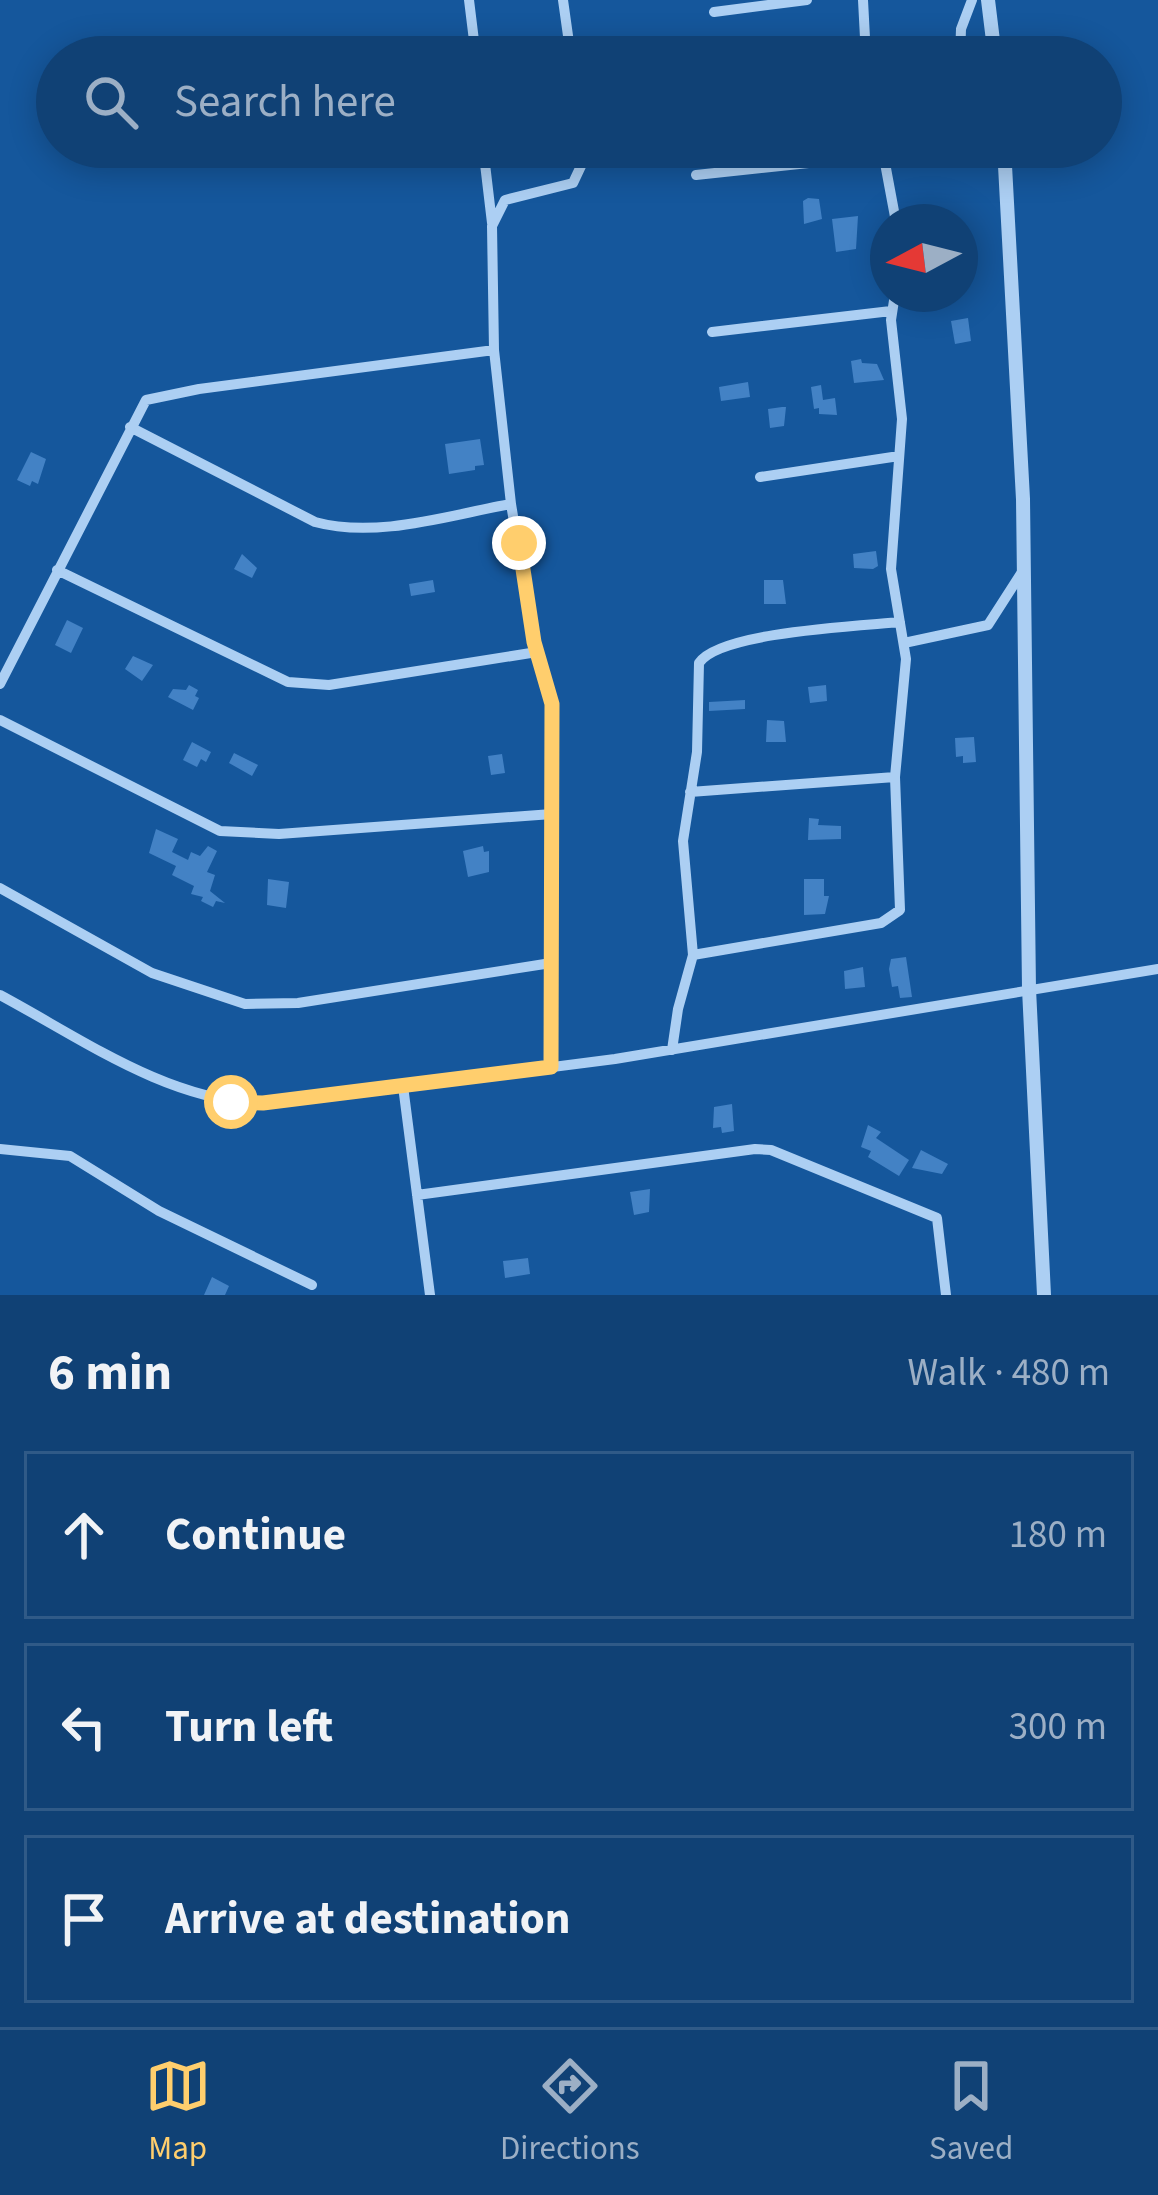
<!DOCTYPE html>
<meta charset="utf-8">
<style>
body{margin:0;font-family:"Source Sans 3",sans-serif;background:#1e4c7d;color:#f1f3f6}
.compass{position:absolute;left:870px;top:204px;width:108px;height:108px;border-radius:50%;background:#104175;box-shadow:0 6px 30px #0003;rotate:263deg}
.stop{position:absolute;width:36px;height:36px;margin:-27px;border:9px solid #ffce6d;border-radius:50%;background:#fff}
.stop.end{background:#ffce6d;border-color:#fff;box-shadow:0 3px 12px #0008}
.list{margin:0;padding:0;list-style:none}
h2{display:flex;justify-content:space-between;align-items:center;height:156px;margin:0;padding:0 48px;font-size:51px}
h2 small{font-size:39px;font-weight:400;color:#9cafc5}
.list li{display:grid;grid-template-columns:78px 1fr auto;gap:36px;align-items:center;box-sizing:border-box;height:168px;margin:0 24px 24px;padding:0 24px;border:3px solid #305a87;border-radius:0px}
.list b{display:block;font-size:45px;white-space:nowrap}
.list em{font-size:39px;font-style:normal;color:#9cafc5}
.icon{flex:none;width:66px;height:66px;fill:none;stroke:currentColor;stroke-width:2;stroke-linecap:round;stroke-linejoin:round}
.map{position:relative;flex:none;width:1158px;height:1295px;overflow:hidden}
.search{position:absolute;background:#104175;box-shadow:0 6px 30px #0003;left:36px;right:36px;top:36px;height:132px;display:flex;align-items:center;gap:30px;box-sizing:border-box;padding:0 42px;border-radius:66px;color:#9cafc5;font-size:45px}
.sheet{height:732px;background:#104175}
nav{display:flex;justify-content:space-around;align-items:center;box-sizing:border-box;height:168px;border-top:3px solid #305a87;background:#104175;font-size:33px;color:#9cafc5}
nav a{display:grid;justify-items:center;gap:6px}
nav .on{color:#ffce6d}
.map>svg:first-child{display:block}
.building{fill:#4382c5}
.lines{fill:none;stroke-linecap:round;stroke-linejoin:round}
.minor{stroke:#accff3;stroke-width:10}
.tertiary{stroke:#accff3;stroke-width:14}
.route{stroke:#ffce6d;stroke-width:15}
</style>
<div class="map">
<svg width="1158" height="1295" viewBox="0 0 1158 1295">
<rect width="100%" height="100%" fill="#15579c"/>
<path class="building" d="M808,198l11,1 3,20 -18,5 -1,-23z
M858,216l-2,33 -20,3 -4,-33z
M968,318l3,23 -16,3 -4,-23z
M861,359l1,4 15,1 7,16 -30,3 -3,-22z
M748,382l2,15 -29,4 -2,-14z
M821,385l2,15 12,-2 2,17 -18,-1v-6l-5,1 -3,-22z
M782,407h4l-2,19 -14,2 -2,-19z
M480,439l4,26 -9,1v4l-26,4 -4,-30z
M31,452l15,7 -8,25 -6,-3 -2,5 -13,-6z
M876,551l2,15 -5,3 -19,-1 -1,-14z
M242,554l15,14 -5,10 -18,-9z
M433,580l2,12 -24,4 -2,-12z
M764,580h19l3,24h-22z
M67,620l16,8 -12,25 -16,-8z
M133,656l20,9 -11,16 -17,-12z
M189,685l9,5 -3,6 4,2 -6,12 -25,-13 5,-8 13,1z
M826,685l1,16 -17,2 -2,-16z
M745,700v9l-36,2v-9z
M767,720l17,1 2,21h-20z
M974,737l2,25 -13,1v-7l-7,1 -1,-19z
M192,742l19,10 -5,10 -5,-3 -4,8 -14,-7z
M234,753l24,12 -6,11 -23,-13z
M502,754l3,19 -14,2 -3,-19z
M809,818l10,1 -1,6 23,1v13l-33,1z
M156,829l22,10 -6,13 16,8 3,-8 9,4 8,-10 9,5 -10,21 8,3 -5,16 15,12 -9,-2 -3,6 -12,-6 2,-4 -12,-3 3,-8 -22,-11 4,-9 -27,-13z
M483,846l1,6 5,-1v21l-21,5 -5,-26z
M268,879l21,3 -3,26 -19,-3z
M804,879h20v17h5l-4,18 -21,1z
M906,957l6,40 -12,1 -2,-12 -6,1 -3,-18 2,-10z
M863,967l2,20 -20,2 -1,-18z
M732,1104l2,27 -12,2 -1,-6 -8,1 1,-21z
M868,1125l13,7 -5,6 33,22 -10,16 -31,-19 3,-6 -10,-4z
M921,1150l27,14 -6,10 -30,-6z
M650,1189l-1,23 -15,3 -4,-23z
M528,1258l2,16 -25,4 -2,-17z
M212,1277l17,9 -4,9h-21z"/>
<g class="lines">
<path class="minor" d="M469,0l7,57
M563,0l8,57
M863,0l3,57
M714,12l93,-12
M960,57l1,-28 11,-29
M483,147l9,76
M882,147l14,75
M696,175l188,-20 15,-8
M712,332l179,-21
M130,427l185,95c62,17 134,-7 196,-18
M760,477l139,-21
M57,570l231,112 41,3 208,-33
M904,643l84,-18 36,-56
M0,684l146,-284 53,-11 295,-39
M0,720l220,111 59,3 273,-20
M690,792l205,-15
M0,888l152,85 93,31 53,-1 253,-40
M693,955l-10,-114 14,-89 2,-89c20,-31 160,-37 201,-41
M0,995c84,45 166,105 263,109l352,-45 543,-90
M672,1050l6,-41 15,-54 188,-32 19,-13 -5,-133 11,-118 -15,-90 11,-150 -11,-99 4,-26
M551,1067l1,-363 -18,-62 -23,-138 -17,-154 -2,-124 13,-26 68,-17 8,-17v-19
M403,1086l27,209
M0,1149l70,7 89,55 153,74
M417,1195l338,-46 16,1 166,68 9,77"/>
<path class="tertiary" d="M988,0l7,57
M1004,147l19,352 6,490 15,306"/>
</g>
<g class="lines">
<path class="route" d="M231,1102l32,1 288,-36 1,-363 -18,-62 -15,-99"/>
</g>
</svg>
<svg class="compass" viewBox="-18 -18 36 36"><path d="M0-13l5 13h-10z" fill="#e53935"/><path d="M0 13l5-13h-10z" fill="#9cafc5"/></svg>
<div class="stop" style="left:231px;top:1102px"></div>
<div class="stop end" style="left:519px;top:543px"></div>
<div class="search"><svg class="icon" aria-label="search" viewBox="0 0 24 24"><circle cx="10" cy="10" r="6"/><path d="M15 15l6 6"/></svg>Search here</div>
</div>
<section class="sheet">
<h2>6 min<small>Walk · 480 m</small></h2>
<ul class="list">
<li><svg class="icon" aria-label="ahead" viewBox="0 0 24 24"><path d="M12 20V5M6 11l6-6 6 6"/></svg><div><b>Continue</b></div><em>180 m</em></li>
<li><svg class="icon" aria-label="left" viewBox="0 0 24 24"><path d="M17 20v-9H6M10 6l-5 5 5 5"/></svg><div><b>Turn left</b></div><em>300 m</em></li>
<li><svg class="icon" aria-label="arrive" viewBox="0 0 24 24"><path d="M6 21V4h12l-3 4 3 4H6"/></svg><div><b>Arrive at destination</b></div></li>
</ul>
</section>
<nav>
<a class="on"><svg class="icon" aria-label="map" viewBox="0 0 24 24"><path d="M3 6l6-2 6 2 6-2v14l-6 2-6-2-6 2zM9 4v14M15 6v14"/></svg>Map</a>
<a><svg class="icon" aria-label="directions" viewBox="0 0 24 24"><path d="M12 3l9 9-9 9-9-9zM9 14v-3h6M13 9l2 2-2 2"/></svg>Directions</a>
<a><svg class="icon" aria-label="saved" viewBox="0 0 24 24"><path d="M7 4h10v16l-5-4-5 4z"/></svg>Saved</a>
</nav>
